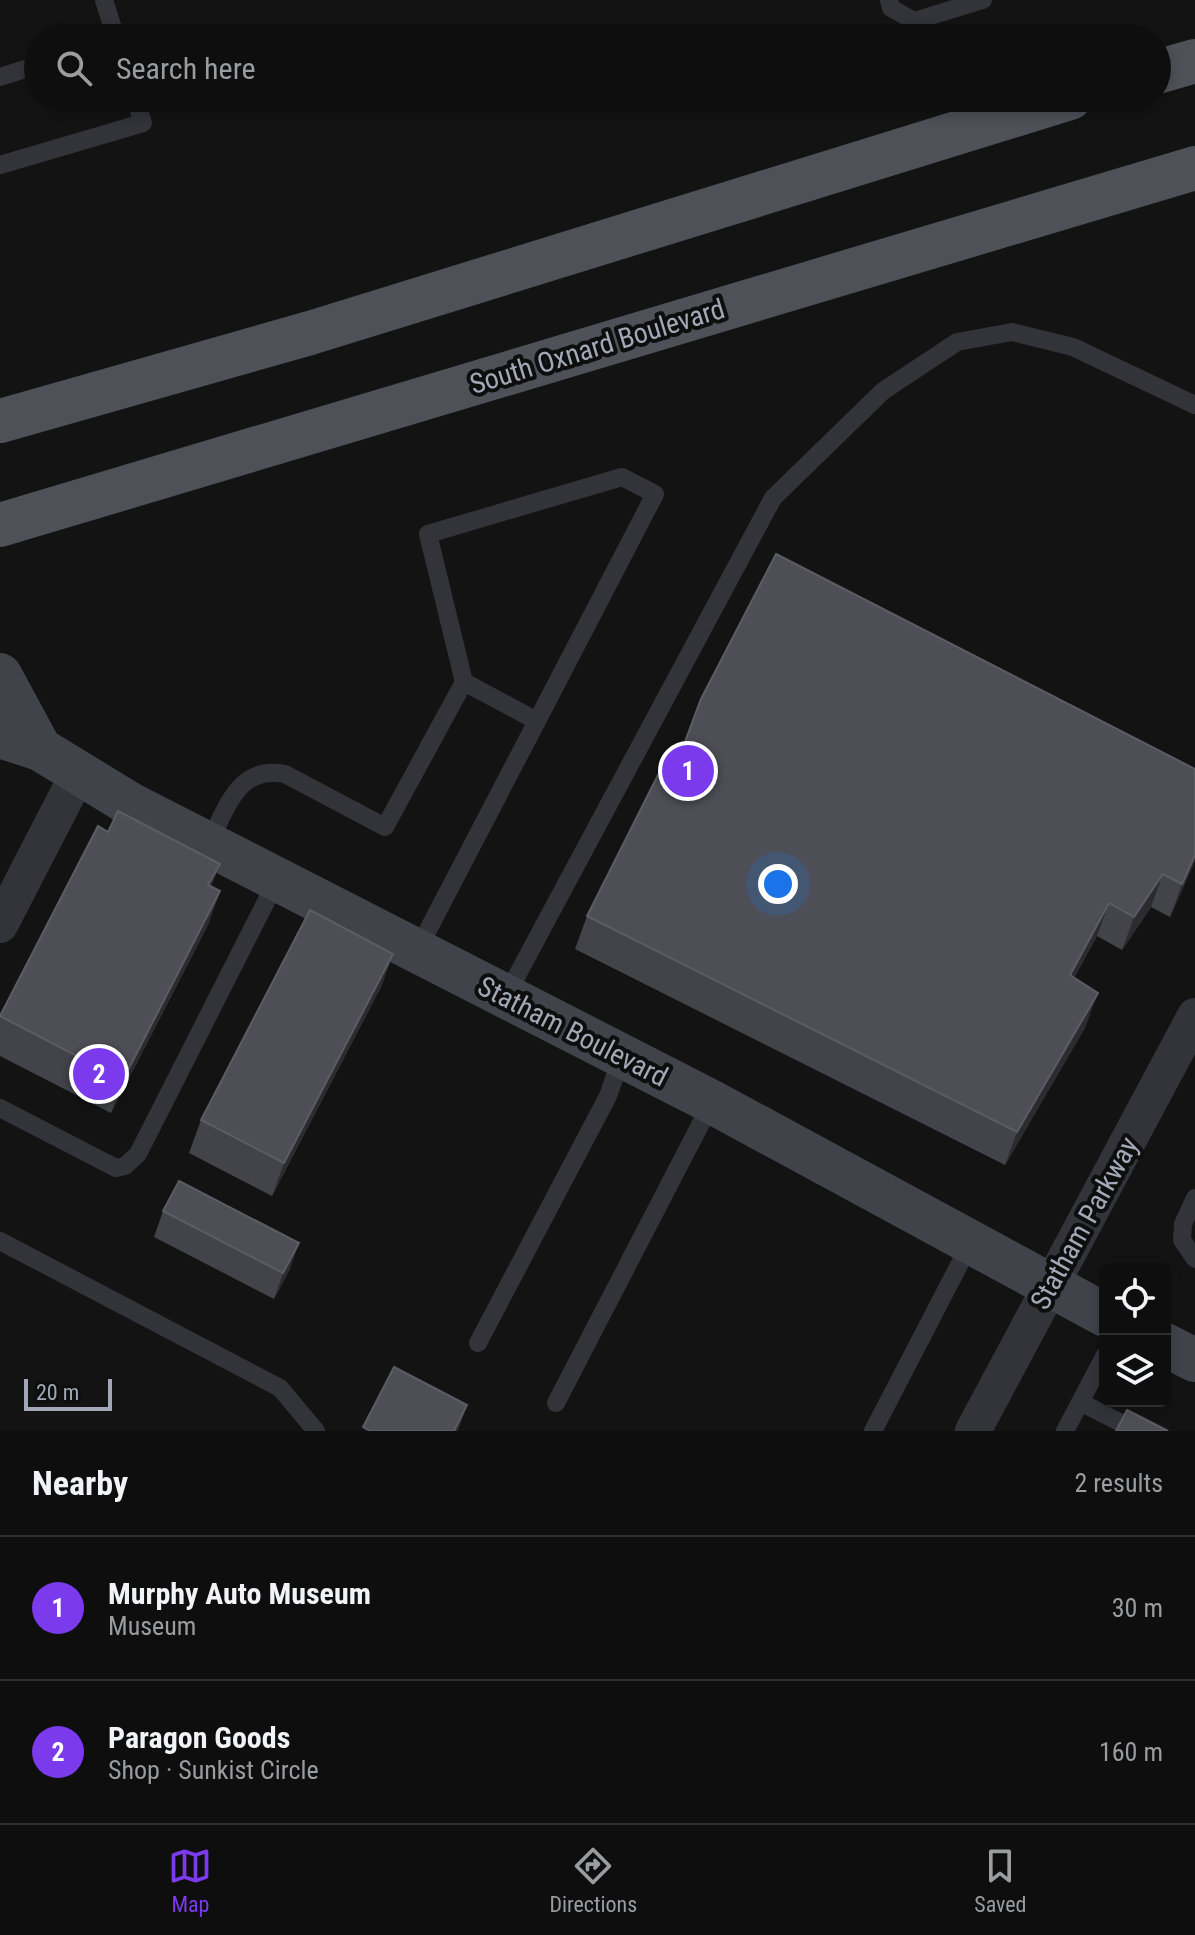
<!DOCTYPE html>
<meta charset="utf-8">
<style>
body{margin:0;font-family:"Roboto Condensed",sans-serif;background:#171718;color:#f1f3f6}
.controls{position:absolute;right:24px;bottom:24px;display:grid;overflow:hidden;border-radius:12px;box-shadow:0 4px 12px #0003}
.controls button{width:72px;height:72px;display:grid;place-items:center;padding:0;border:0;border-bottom:2px solid #2e2e2f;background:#0e0e0f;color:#f1f3f6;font:40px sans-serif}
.scale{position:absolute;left:24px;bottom:20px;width:88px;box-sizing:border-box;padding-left:8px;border:4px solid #a3a8b6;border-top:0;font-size:22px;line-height:28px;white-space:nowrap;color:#a3a8b6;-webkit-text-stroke:6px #0e0e0f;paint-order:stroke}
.you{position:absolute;left:778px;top:884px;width:28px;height:28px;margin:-20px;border:6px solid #fff;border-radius:50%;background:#1a73e8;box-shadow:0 0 0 12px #1a73e833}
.badge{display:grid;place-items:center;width:52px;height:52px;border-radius:50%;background:#7c3aed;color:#fff;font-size:26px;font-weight:700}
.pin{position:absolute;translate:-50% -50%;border:4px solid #fff;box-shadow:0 2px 8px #0006}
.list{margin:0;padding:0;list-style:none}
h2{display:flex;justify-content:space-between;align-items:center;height:104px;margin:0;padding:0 32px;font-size:34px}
h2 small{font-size:26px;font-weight:400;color:#9b9c9e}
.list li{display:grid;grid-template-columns:52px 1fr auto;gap:24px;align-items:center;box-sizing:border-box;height:144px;padding:0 32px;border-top:2px solid #2e2e2f}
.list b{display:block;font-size:30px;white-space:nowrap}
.list p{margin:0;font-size:26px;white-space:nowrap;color:#9b9c9e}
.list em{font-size:26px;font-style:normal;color:#9b9c9e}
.icon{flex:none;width:44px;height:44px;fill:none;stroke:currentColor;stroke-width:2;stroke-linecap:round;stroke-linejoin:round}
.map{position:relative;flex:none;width:1195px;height:1431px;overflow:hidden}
.search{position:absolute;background:#0e0e0f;box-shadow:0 4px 12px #0003;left:24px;right:24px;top:24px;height:88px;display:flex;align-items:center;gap:20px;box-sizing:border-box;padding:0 28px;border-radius:44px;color:#9b9c9e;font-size:30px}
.sheet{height:392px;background:#0e0e0f}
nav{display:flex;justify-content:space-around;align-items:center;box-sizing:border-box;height:112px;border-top:2px solid #2e2e2f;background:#0e0e0f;font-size:22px;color:#9b9c9e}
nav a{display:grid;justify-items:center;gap:4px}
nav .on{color:#7c3aed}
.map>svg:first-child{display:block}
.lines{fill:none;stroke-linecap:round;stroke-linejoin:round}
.lane{stroke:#33343a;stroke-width:18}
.street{stroke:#33343a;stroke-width:36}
.secondary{stroke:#41434a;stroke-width:44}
.primary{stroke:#4f5159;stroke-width:44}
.wall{fill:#43444a}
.shaded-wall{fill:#2c2c30}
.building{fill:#4e4f56;stroke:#5b5d65;stroke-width:2}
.labels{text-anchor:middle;stroke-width:8;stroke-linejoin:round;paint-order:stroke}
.street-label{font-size:28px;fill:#a3a8b6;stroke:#0e0e0f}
</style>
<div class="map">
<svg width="1195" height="1431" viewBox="0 0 1195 1431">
<rect width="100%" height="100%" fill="#131314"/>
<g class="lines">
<path class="lane" d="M104,0l12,38
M889,0l2,8 23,13 69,-21
M0,77l38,-12
M0,165l143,-42 -8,-25
M464,682l-36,-148 194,-57 33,17 -118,227
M208,844c19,-35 29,-79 77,-70l100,53 79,-145 73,39 -120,230
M506,996l267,-498 110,-107 74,-49 55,-10 61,15 122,58
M0,1108l116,60 9,-2 13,-12 139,-274
M1195,1198l-12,26 -1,16 13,19
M0,1241l280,147 36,43
M478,1343l130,-247 14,-40
M1080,1402l57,29
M556,1403l156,-301
M873,1431l97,-187
M1065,1431l40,-76"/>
<path class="street" d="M0,925l78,-151
M973,1431l222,-415"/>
<path class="secondary" d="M0,675l40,74
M0,736l40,13 90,55 582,298 393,213
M1165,1345l30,15"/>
<path class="primary" d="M1157,72l38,-11
M0,421l310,-88 760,-235
M0,525l1195,-357"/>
</g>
<path class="wall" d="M108,832l112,32 -9,23 9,4 -12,34 -97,188 -111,-57v-41z
M1195,861l-25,56 -19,-10 -29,43 -25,-14 -23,42 12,48 -81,139 -430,-216 12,-33z
M393,954l-12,33 -109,209 -83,-43 12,-33z
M163,1211l127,58 -16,30 -120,-62z"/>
<path class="shaded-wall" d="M1195,855v6l-25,56 12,-33z
M220,864l-13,33 1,-12z
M1163,874l-12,33 -29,43 12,-33z
M220,891l-12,34 -97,188 12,-33z
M1109,903l-12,33 -39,72 12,-33z
M393,954l-12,33 -109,209 12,-33z
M1098,993l-12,33 -81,139 12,-33z
M299,1243l-9,26 -16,30 9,-26z
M467,1405l-9,26h-4z"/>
<path class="building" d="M776,554l419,215v86l-13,29 -19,-10 -29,43 -25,-14 -39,72 28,18 -81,139 -430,-216 72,-143 15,-2 27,-72z
M118,811l102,53 -12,21 12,6 -97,189 -123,-64 98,-190 10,6z
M310,910l83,44 -109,209 -83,-43z
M179,1181l120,62 -16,30 -120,-62z
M394,1367l73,38 -13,26h-84l-7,-4z
M1127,1410l41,21h-52z"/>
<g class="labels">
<g class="street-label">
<text transform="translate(597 346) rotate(-17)" y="10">South Oxnard Boulevard</text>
<text transform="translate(573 1031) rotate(27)" y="10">Statham Boulevard</text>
<text transform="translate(1084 1223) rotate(-61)" y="10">Statham Parkway</text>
</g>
</g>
</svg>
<div class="controls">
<button><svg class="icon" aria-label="locate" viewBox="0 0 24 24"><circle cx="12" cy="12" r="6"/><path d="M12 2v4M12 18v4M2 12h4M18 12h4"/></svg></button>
<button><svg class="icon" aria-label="layers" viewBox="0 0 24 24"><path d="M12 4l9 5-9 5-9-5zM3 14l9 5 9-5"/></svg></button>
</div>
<div class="scale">20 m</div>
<div class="you"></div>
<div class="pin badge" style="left:688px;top:771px">1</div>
<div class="pin badge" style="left:99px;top:1074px">2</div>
<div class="search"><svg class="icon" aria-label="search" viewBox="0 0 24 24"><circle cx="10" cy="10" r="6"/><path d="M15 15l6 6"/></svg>Search here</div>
</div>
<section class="sheet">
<h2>Nearby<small>2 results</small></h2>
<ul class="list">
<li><span class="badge">1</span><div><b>Murphy Auto Museum</b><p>Museum</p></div><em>30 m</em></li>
<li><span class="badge">2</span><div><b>Paragon Goods</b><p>Shop · Sunkist Circle</p></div><em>160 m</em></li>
</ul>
</section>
<nav>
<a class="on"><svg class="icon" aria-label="map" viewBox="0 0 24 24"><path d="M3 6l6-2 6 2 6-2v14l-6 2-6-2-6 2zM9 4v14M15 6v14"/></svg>Map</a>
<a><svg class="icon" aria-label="directions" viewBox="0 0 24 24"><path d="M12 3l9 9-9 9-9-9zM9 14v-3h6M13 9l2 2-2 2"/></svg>Directions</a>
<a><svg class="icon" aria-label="saved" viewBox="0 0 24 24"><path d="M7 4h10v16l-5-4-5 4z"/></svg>Saved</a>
</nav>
